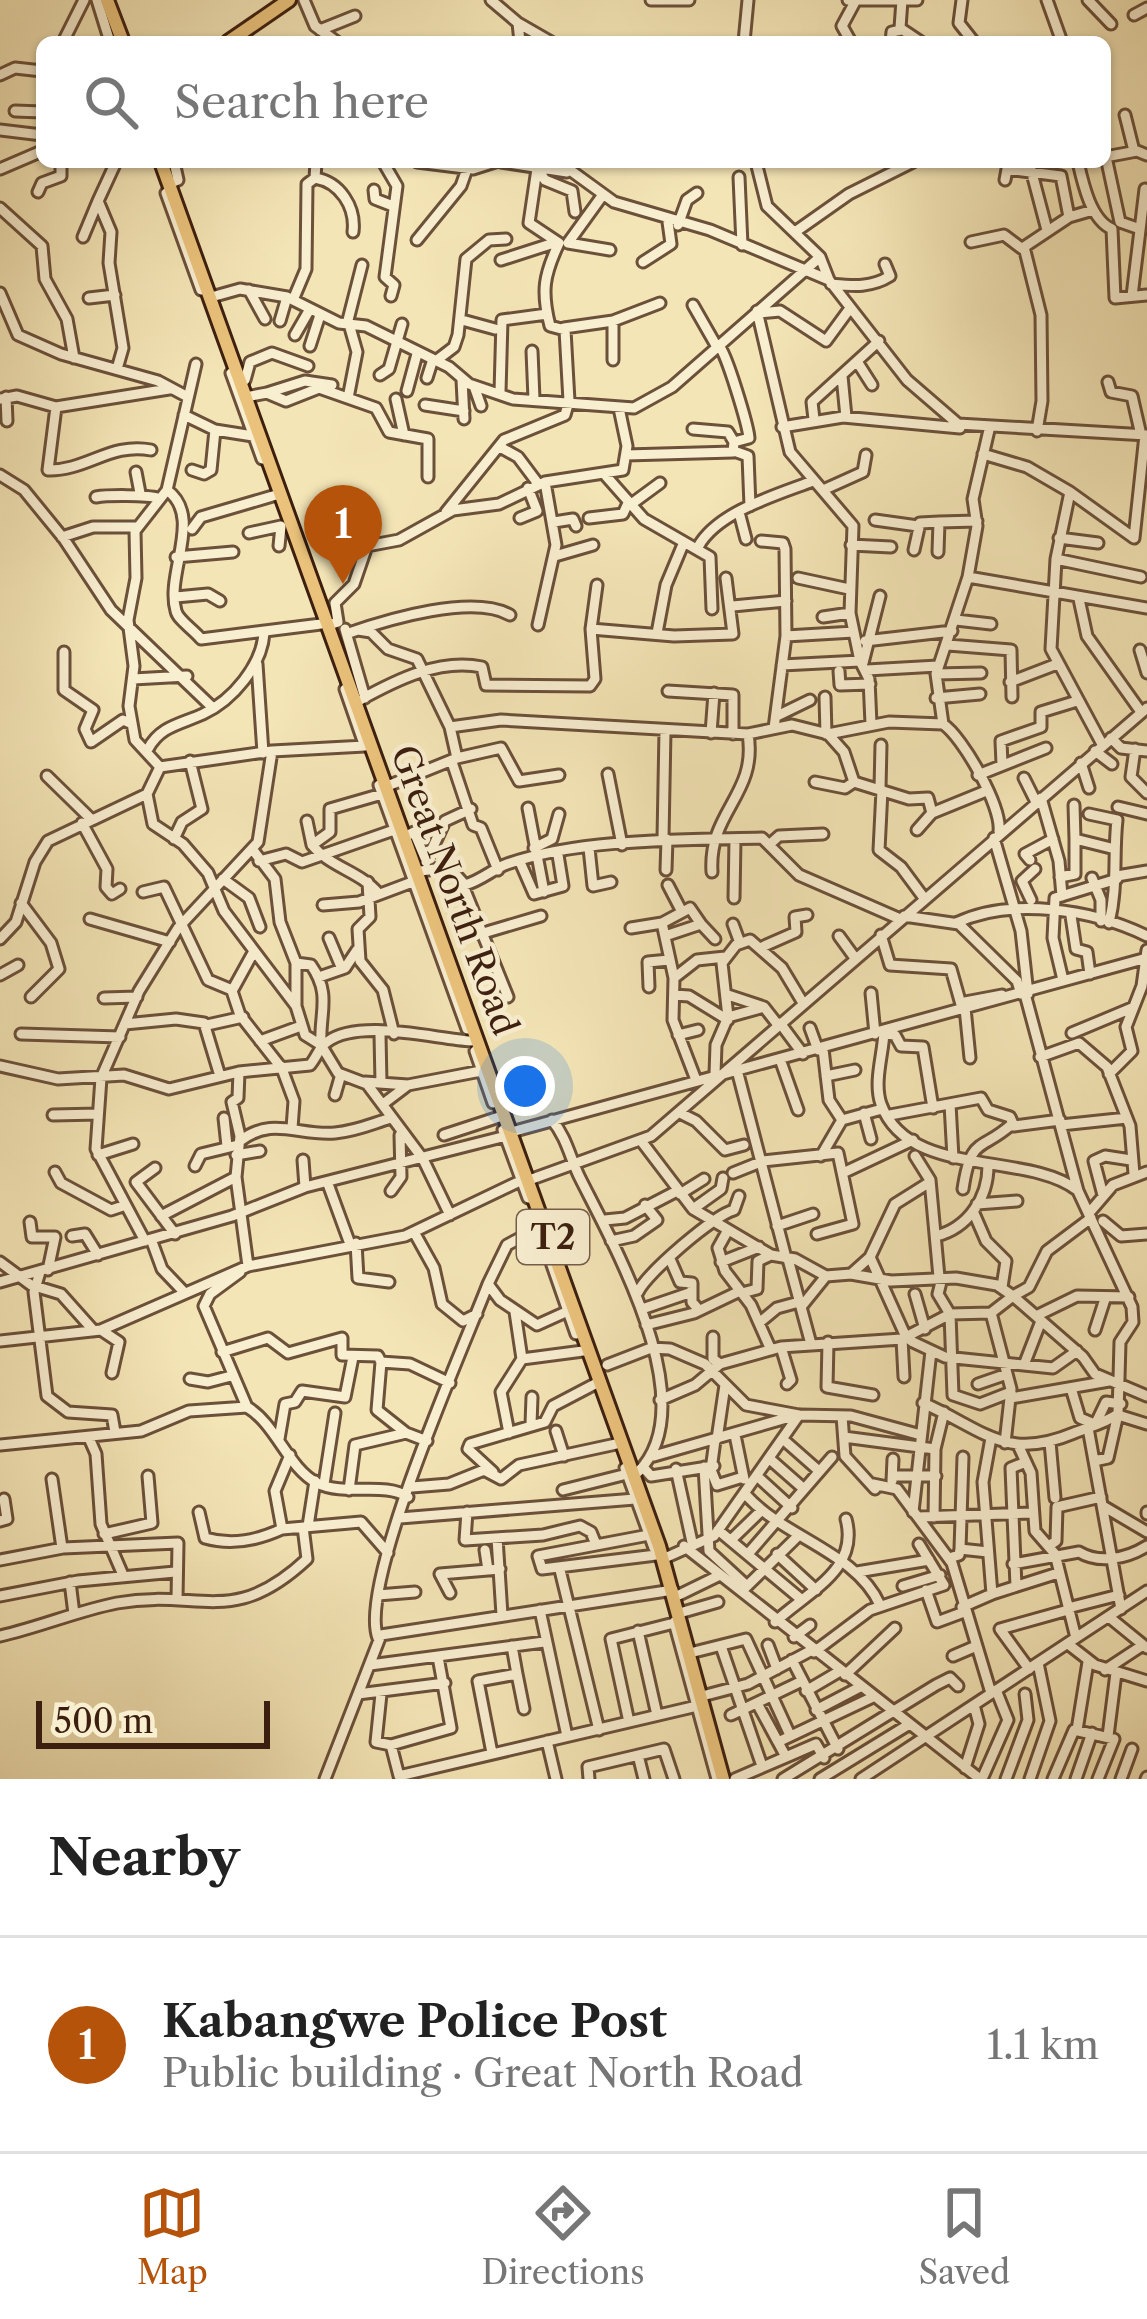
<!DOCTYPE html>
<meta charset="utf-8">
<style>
body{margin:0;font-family:"Libre Caslon Text",serif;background:#f6f6f6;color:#222}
.scale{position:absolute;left:36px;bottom:30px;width:234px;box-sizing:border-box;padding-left:12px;border:6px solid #3d1f10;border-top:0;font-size:33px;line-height:42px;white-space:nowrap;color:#3d1f10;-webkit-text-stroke:9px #f8eed0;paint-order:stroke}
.you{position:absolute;left:525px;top:1086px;width:42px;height:42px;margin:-30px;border:9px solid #fff;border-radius:50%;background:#1a73e8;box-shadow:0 0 0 18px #1a73e833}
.badge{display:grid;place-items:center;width:78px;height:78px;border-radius:50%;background:#b45309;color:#fff;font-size:39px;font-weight:700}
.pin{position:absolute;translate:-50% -99px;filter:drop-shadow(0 3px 6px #0008)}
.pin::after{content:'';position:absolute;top:63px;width:42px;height:36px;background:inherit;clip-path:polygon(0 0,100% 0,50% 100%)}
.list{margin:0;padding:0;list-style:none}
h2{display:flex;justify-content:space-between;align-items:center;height:156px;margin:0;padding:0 48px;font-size:51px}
h2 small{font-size:39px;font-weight:400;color:#767676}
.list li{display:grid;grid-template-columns:78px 1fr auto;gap:36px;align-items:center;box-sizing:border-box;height:216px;padding:0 48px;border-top:3px solid #e0e0e0}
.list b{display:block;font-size:45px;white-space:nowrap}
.list p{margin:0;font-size:39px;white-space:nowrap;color:#767676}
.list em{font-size:39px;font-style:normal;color:#767676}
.icon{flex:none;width:66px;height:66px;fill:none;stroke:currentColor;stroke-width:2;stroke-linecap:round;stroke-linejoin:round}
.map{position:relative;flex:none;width:1147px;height:1779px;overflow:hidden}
.search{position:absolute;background:#fff;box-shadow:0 3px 9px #0004;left:36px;right:36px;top:36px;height:132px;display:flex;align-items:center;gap:30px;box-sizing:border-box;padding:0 42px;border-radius:18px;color:#767676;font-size:45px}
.sheet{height:372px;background:#fff}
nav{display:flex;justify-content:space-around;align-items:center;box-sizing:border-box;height:168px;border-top:3px solid #e0e0e0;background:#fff;font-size:33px;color:#767676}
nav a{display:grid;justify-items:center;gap:6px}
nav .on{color:#b45309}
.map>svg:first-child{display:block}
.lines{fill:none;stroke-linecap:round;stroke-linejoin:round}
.minor-casing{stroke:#6b503a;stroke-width:15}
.major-casing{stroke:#3d1f10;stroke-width:18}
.minor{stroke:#f8eed0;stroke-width:9}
.major{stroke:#eac27b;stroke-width:12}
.labels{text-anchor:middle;stroke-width:9;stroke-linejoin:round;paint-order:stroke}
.shield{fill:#f8eed0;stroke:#755d4a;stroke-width:3}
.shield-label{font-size:33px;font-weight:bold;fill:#3d1f10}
.street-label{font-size:36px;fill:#3d1f10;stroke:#f8eed0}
</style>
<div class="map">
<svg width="1147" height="1779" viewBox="0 0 1147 1779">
<rect width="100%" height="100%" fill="#f4e5b6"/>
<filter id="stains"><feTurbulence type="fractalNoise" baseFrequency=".00167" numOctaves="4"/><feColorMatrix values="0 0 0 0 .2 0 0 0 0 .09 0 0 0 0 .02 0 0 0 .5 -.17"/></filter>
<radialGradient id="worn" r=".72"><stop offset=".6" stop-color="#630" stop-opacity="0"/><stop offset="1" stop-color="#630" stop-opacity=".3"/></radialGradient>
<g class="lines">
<defs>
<path id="minor" d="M97,0l13,42
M304,0l11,26 22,16
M491,0l27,23 2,19
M651,0h38
M848,0h69
M902,0l-2,28 21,14
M962,0l-3,23 15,19
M1047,0l15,42
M1088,0l23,24
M1134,15l13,-7
M518,23l33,19
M320,30l35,-14
M63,42l21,-42
M744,42l4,-42
M851,42l-9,-16 14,-26
M891,42l1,-10 9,-2
M0,75l15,-7 27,3
M15,111l27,1
M1125,115l9,36
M0,130l42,5
M1105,157l32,-6 10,4
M1106,157l14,65 20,7
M116,162l-18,39 13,31 -2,31 14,85 -6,21
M383,162l14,24 -12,91 9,8 -3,11
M417,162l56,7 22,-7
M501,162l66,10
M559,162l55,40 96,28 119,50 78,100 51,44 189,11
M756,162l11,44 53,51 9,23
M1029,162l18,68
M1078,162c5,22 13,58 34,67l3,69 32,-3
M0,169l42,-18
M739,177l3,68
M315,178c25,4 41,29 38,54
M1005,180l2,-11 54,7 8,41
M173,182l5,-2 -4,-18
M374,190l1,9 18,7
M38,192l4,-9 19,-7v-14
M166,193l35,97
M602,196l-34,47 42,7
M0,208l42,38 3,33 22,40 7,39
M678,225l9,-25 10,-7
M795,232l54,-38 64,-32
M83,237l15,-36
M417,240l44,-54 6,-17
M971,242l33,-7 20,15
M501,260l56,-18
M643,262l28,-18 -3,-22
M831,284c22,2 40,4 59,-8l-5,-12
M249,290l16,29
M0,293l18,42 43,19 97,27 28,15
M215,296l25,-7 47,8 52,26 27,3 83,41 20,17 44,15 121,9 38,-21 148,-130
M1132,296l13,-107
M89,298l26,-3
M293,300l13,-31 1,-85 8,-6 1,-16
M693,305l24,42
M757,311l33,141 63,74 -3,87 10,48 9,18 2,45
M759,313l21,-2 46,30 22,-30
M462,320l33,9
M280,321l7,-24
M347,324l15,-59
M564,328l49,-7 47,-18
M295,335l15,-26
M310,346l10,-31
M532,351l2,48
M437,360l17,-13 4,-12 8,-76 23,-19 17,-1
M613,360v-39
M858,363l14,22
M231,373l31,86
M380,375l9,-6 13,-45
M842,376l4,41
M427,378l6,-19
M245,380l5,-18 22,-9 36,13
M462,380l2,39
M1108,382l3,10 21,4 9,39
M474,386l7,20
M407,391l10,-37
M500,392l2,-72 45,-6
M267,393l38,-12 27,4
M251,396l16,-3 19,8 33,-13 57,20 13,24 39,7v38
M6,397l1,24
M348,398l9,-46 -8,-28
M0,399l17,-3 39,11 113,-18
M396,399l8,36
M425,405l39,6
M56,407l-8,63c38,1 63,-28 103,-20
M184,415l31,15 38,6
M814,419l-2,-17 67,-61
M782,427l61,-10 117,11
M693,429l35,3 6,10
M1037,431l5,-30 -1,-86 -17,-68 45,-30 24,-7
M500,447l18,10 21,28
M734,451l14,5 2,50
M983,454l44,13 43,25 -14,67 -5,90 51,95
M626,455l107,-3 1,-10 15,-4c-1,-13 -23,-86 -30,-92
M192,470l12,4 7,-4 4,-40
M136,472l4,21
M0,475l24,15 40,49 47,71 102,98
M606,476l38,43 66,38 2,52
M167,490c37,27 -2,83 9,121 2,9 18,19 25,28l120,-15
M823,490l40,-18 3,-17
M1070,492l64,46 11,-103
M96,497c11,-2 51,-2 62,1
M630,505l30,-22
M446,512l58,-72 61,-25 4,-14 -4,-71 -15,-4c-9,-35 -6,-51 9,-83l-30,-20 8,-54 8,11 27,11 3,21
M740,516l6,23
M520,518l17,-7 -9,-23
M589,518l34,-4 5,-11
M875,520l43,6
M554,522l19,-3 3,7
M192,529l9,-12 75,-22
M249,533l32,-7
M62,537l31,-10h43
M1059,538l39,5
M761,541l22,2 2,6 1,87 -12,92
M851,545l40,2
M279,546l2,-20
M698,547c19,-35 78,-52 115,-66
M914,550l6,-27 19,-1
M938,552l1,-30 38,-1
M555,556l38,-11
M176,557l57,-5
M1056,559l85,18
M968,577l179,31
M798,578l51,11
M176,597l32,-3 12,7
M1079,599l8,37 54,76
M733,606l53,-5
M823,617l27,-4
M956,620l35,4
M332,624l6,-2 -3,-19 19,-19 13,-38 32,-6 54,-30 46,-6 46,-22 78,-12 4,-24 -8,-38
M538,625l18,-80 -11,-63
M345,629l20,69
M591,629l6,-44
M358,630l13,2 17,17 29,10 33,68 51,-7 247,14 44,-9 36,9 61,-12 54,2c20,13 59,83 56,107
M349,633c40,-14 124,-39 161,-18
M657,633l9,-48 18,-43
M786,636l68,-4
M865,641l87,-10
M948,645l63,5 1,47
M1140,650l7,23
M64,652v38l29,20 -8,19 6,13 32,-22 9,4
M863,663l17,-67
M257,664l6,89
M782,665l78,-4
M867,670l71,-4
M839,671l1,14 30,-1
M936,674l45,-1
M133,679l54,-3
M1010,682l47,-18
M345,689l18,52
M668,691l65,4v39
M825,697l1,37
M936,698l44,-4
M360,700c36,-20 80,-42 122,-33l4,18 104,1 5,-7 -4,-50 83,7 59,-2 -7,-56
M777,716l33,-16
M943,724l-7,-50 32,-97 9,-51 -4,-27 16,-69
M450,727l7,31
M711,733l3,-40
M828,734l16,18 10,30 55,17 19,-1 4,15 54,-22
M1111,738l10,10 26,3
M148,749c12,-23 33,-25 55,-35 30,-14 59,-49 61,-81
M1135,749l-4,28 16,16
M1095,751l17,13
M452,762l21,63 8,3 17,42
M1081,763l8,25
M1002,764l-1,-23 40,-14v-15l36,-11
M160,767l-25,-27 -6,-34 5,-40 -6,-46 8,-42 -1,-47 32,-41 29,-126
M608,774l14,71
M978,775l68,-27
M47,776l45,44
M1024,778l12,24
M815,782l30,6 9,-6
M379,785l88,244
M390,785l67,-27 44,-10 18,33 40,-6
M880,788l1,-43
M882,790l-3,60 22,17 23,31
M147,794l6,30 30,20 25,29 16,38 72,95 9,29 16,10 17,28 29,11 56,75 27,56
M1041,798l18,63 3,35
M1074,805l1,34 36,9
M1118,807l29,7
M528,808l16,84
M1089,814l28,6c-4,36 1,67 -8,103
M307,821l5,24
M82,823l25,46 -1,18 6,7 8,-5
M917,830l15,-17
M408,835l6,-3 11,26
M663,838l2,-107
M994,838l27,93 7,63
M174,839l8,-17 20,-13 -12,-48
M770,844l9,-8 44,-2
M534,848l18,-9 7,-25
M589,848l4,38 18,-4
M253,850l22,29 5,43 16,41v43
M1030,860l-5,-6 28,-15
M259,861l27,-7 16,8 92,-32
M426,862l19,-41 26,-12
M520,862l14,32 29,-8 -5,-31
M666,870l1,-31
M421,871l28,-4 16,18c17,-5 28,-16 42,-21 73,-26 178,-24 255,-26l37,37 101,44
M712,872c-4,-61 46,-77 36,-138
M1117,876l30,-5
M1060,877l15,-3v-35
M1092,878l9,22v21
M223,879l26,19 11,29
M368,882l2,35 -12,12 2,32 23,29 11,44
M462,883l46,114
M668,885l13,25
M143,892l21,-5 44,93 24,10
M379,894c-19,-23 -48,-26 -67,-49l18,-13v-23l52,-15
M734,898l1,-59
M1031,900l-9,-19 13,-12
M21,903l30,40 8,26 -28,28
M323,905l36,-3 56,-21
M904,916l55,8 58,57 4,13
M1071,916l5,33 11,3 3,22
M90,919l80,23
M662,923l28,-15 11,16
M956,923c55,-26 136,-14 191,13
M733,924l7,19
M631,928l31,-5 12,55
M480,934l61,-18
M668,935l33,-11 14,15
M881,935l9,30 61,4 11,39
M839,936l16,22
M329,938l13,31
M0,939l16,-17 19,-60 13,-21 99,-47 13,-27 112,-16 93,-5
M762,947l34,-15 -1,-15 12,-2
M253,953l-21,38 8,24 40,51
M296,963l15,2c21,30 8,48 10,80
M0,975l18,-10
M319,977l26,-9 12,-18
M1063,980l-10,-42 2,-40 62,-19
M649,987l-1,-25 21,-2
M871,993l4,41
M674,995l15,1 39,24
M728,995l36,12
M104,998l33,-1
M965,1002l37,-7
M965,1008l5,50
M728,1017l36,-10 14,18
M780,1023l23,31
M125,1024l51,-5 28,4 16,53
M207,1025l36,-8
M810,1028l8,22
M884,1030c0,22 -11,51 -3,74 27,75 145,47 196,86
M1072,1033l60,-25
M21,1034l99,3
M885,1034l10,1 6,11 22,1 10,61
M380,1035l1,48
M678,1035l20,-5
M260,1041l41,-15
M823,1049l6,51 13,20
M475,1051l18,52
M1132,1051l-6,-24 16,-41 5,-36
M1040,1057l39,-14 28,24 23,59 4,48
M781,1062l17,48
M0,1066l58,13 66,-4 45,14 70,-17 71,-7c7,-8 9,-18 17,-23 32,-24 108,-3 144,-1
M281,1066l13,35 -2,27
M737,1070l49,188
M239,1072l-1,26 -6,4 8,34 -4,41 12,89
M715,1074l1,-29 12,-28 -6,-54 14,-18 14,-5 32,28 21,35
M1109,1074l23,-23
M826,1076l29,-6
M696,1080l-23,-60 1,-42 23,-18 28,-3
M365,1082l43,3 73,-14
M335,1095l6,-21
M383,1104l25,-19
M950,1104l3,54
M680,1113l16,8 29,29 19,-5
M864,1113l7,26
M53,1115l45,-1
M890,1115l91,-17 7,12 22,7 4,9 46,-6
M224,1118l3,28
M552,1120c15,18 18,38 28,58 34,68 125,227 58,294
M1061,1125l66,-7
M503,1130l25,68
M515,1131l628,-172
M444,1135l55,-18
M240,1141c32,-25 58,-5 95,-8 22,-2 36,-9 56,-15
M642,1142l51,67 78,46 24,4 31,17 25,-2 40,7 65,-3 41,7 16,11 16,-9 18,-36 44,-33
M98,1155l35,-11
M236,1155l24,-4
M821,1156l21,-36 40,-11
M915,1156l15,24 9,97
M303,1160l2,27
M195,1166l6,-12 37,-9
M155,1168l-19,14 39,52
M55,1172l6,11 50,27 12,-4
M845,1172l68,-32
M733,1173l30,-12 75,-8 15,71 -36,10
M532,1179l119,-43 496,-428
M328,1184l22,60
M963,1189c8,-54 18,-37 49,-65
M391,1191l10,-14 -1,-42
M680,1194l24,-15
M1103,1195l-9,-34 11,-5 26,4
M977,1204l40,-3
M693,1209l28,-20 2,-11
M973,1211l13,30 20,20 -4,26
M1089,1213l24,-28 34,-13
M161,1216l75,-39
M605,1220l20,-2 52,-27
M1103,1221l18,15 26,-2
M30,1222l2,15h23l-7,33
M777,1226l36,-12
M728,1230l-10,18 7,23 26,34 20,45
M414,1232l20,36 8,36 21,17 14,-7
M72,1236l13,-2 13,21
M936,1236c32,-8 52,-38 52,-70
M151,1239l11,30 21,22
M145,1241l-49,-92 5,-71 38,-87 39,-63 80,-86 14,-91
M611,1241l23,-5 23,-16 -12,-15
M544,1242l32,92
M356,1243l2,35 31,4
M870,1257l36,80 7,5 32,15 108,11 24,-17
M670,1259l10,23 12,1v19l6,7
M788,1259l23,85
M0,1262l31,23 30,9 33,37
M721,1262l38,-15
M40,1272l-6,20 13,104 21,16 44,3 3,17
M240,1272l-30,22 -6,12 43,101
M851,1274l19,-17 25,-53 35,-22
M942,1278l-4,16 12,20 3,81 27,9 31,-12
M0,1282l232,-66 73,-29 201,-51
M488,1284l12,16 37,25 31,-14
M638,1292c9,-19 76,-77 96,-82l5,-14
M742,1293l15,-4 1,-28 13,-6
M915,1294l10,35
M801,1307l25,-31
M642,1309l50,-17
M1036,1316l41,-20 52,1
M759,1323l18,-15 22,-6
M646,1325l48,-12 46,-22
M101,1330l18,12 -7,31
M1095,1330l10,-31
M713,1337v22l7,5
M902,1339l2,38
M0,1341l101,-11 147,-64 157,-30 115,-55
M828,1342l-1,45 46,8
M781,1347l10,33 -4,4
M222,1352l46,-14 20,15 54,-15v17l36,1 3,6 29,2 40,19
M522,1359l61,-8
M381,1362l-4,48 29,23 21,8
M607,1365l44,-17 19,1 35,15 41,41 53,10 52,1 70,19
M1024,1365l17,-44
M190,1379l18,3 23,-6
M978,1384l29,-10
M1071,1388l9,30 14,6
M1011,1398l98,-17
M660,1400l35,-15 25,-21 61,-17 121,-8 48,-25 41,-1
M923,1403c60,26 82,59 151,30 15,-6 31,-10 44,-19l2,-72 13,-20 -1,-15 -54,-116 -53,-197
M1118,1415l29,9
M842,1416l3,40 30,33
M531,1424l1,-27
M1095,1425l11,-23 15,2
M1088,1428l33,181
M556,1431l8,25
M509,1433l-8,-41 21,-33 -7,-47
M735,1435l9,44
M844,1437l91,12
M89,1438l7,16 5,70 22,51
M279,1439l6,-35 10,-2 7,-11 43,6 8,-40
M717,1439l8,-54
M715,1440l-4,30 6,15 26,-8
M785,1441l34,30
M1050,1442l5,56
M1005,1443l6,-54 -20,-76 22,-17 70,61 12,17 52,22
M0,1445l141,-14 48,-20 58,-4c29,17 41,61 70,76 28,14 67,-2 91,14
M1019,1447l12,26 4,58 20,23 21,84
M290,1455l-15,36 7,38 79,-7 27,31
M654,1456l143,-41
M771,1460l33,29
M1094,1461l14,-3 10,-44
M643,1467l8,9 63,-10
M704,1467l5,84 38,35
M625,1468l29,80
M676,1469l16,73
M493,1472l-25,-23 2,-5 75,-22 8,-16 42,-22
M893,1476h43
M758,1477l34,31
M52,1479l10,69
M892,1481l1,-22
M324,1484l11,-71
M873,1484l24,5 55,74 39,130
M412,1487l37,-3 35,-14 17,9 18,-14 97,-21
M349,1490l6,-45 51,-12
M563,1490l64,-16
M747,1496c38,42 109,56 133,109
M1103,1506l44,26
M199,1512l6,26c28,8 53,2 77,-9
M467,1512l-2,28 78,-5 37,-9 11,6 4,10
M913,1512l18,-161
M1147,1512v2
M918,1517l115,-4
M934,1517l1,-68 9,-37
M400,1518l235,-19
M0,1521l7,-2 -3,-20
M308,1526l7,-45
M718,1530l84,70
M104,1534l48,-11 -4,-47
M649,1535l-111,21 4,13 114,-14
M497,1538l5,77
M731,1540l30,-29
M1050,1545l6,-4 1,-34 44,-10
M684,1546l296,233
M960,1549l3,-92
M485,1550l3,20
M748,1554l84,-97
M777,1554l39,36
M667,1557l47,-21 85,-121
M949,1558l10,-3 1,-6 28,3
M0,1560l63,-12 115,-5 -1,56
M1013,1564l66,-12c20,12 47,7 68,-6
M560,1570l39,160
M857,1572l72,-12
M70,1582l4,32
M903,1586l37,-11
M1016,1586l-5,-118 15,-6
M743,1590l55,-54
M926,1590l11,32 27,-10
M450,1593l-10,-19 60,-5
M992,1594l66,-21
M378,1595l37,-3
M679,1595l39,-19
M0,1596l78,-15 97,-9
M962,1607l30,-13 -9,-112 8,-44
M1068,1608l51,-13
M540,1610l27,126
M683,1612l35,-10
M1109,1617l38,31
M674,1622l43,157
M775,1622c32,-30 85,-52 71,-103
M638,1631l19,84
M0,1636c40,-9 77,-25 117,-33 83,-15 115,26 190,-44l-4,-32
M794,1637l16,-12
M378,1638c-21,-53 86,-291 110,-354l19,-39 32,-17
M1068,1644l27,21 52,16
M768,1645l9,24
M721,1646l41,120
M694,1652l52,-13 44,96
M814,1652l56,-42 74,-25 -25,-41
M953,1656l21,-9
M792,1660l46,89
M370,1665l174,-23
M1029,1669l-29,-40 68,-19
M1105,1670l38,-25
M517,1674l7,35
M845,1675l50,-47
M806,1691l34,-20
M358,1694l87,-11
M381,1694l-5,48 15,3 60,-17 -13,-71
M706,1695l42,-11 64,-34
M758,1705l20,37
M816,1710l44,-23
M731,1715l71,-34
M629,1722l-18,-83 63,-16
M1077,1730l11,-68
M1108,1736l8,-63
M547,1741l9,38
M391,1745l8,31 298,-70
M492,1753l-14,-72 39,-7 -5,-28
M638,1755l6,24
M824,1758l-8,-14 -30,13 -8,-15 95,-45
M965,1768l14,-44 -5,-19
M325,1779l56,-144 292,-45
M589,1779l-1,-12 76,-18 10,30
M735,1779l51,-22
M783,1779l153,-94 14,-7 8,8
M820,1779l88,-54
M861,1779l286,-188
M982,1779l26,-59 -12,-30
M1006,1779l22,-59 -3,-26
M1030,1779l20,-58 -12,-58
M1053,1779l21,-49 40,9 -16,40
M1076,1779l16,-46
M1121,1779l11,-30
M1146,1779l1,-2"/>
<path id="major" d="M107,0l16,42
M228,42l61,-42
M161,162l498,1384 64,233"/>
</defs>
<use href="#minor" class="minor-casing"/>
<use href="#major" class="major-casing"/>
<use href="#minor" class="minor"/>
<use href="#major" class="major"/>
</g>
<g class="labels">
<rect class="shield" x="517" y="1210" width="72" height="54" rx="9"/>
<g class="shield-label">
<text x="553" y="1249">T2</text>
</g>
<g class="street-label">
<text transform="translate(455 890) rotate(70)" y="13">Great North Road</text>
</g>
</g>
<rect width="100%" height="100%" filter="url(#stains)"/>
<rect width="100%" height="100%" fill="url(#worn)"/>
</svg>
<div class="scale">500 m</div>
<div class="you"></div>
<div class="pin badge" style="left:343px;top:584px">1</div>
<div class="search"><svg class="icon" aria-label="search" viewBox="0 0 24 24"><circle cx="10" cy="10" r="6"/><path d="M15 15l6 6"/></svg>Search here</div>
</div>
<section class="sheet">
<h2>Nearby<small></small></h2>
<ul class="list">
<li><span class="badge">1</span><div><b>Kabangwe Police Post</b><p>Public building · Great North Road</p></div><em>1.1 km</em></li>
</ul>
</section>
<nav>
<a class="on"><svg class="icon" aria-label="map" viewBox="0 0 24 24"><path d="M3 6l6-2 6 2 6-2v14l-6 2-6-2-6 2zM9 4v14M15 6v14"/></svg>Map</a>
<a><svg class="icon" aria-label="directions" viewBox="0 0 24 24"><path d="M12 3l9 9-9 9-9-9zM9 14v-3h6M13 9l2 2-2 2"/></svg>Directions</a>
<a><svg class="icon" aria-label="saved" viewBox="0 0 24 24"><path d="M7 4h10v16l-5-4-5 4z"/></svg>Saved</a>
</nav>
